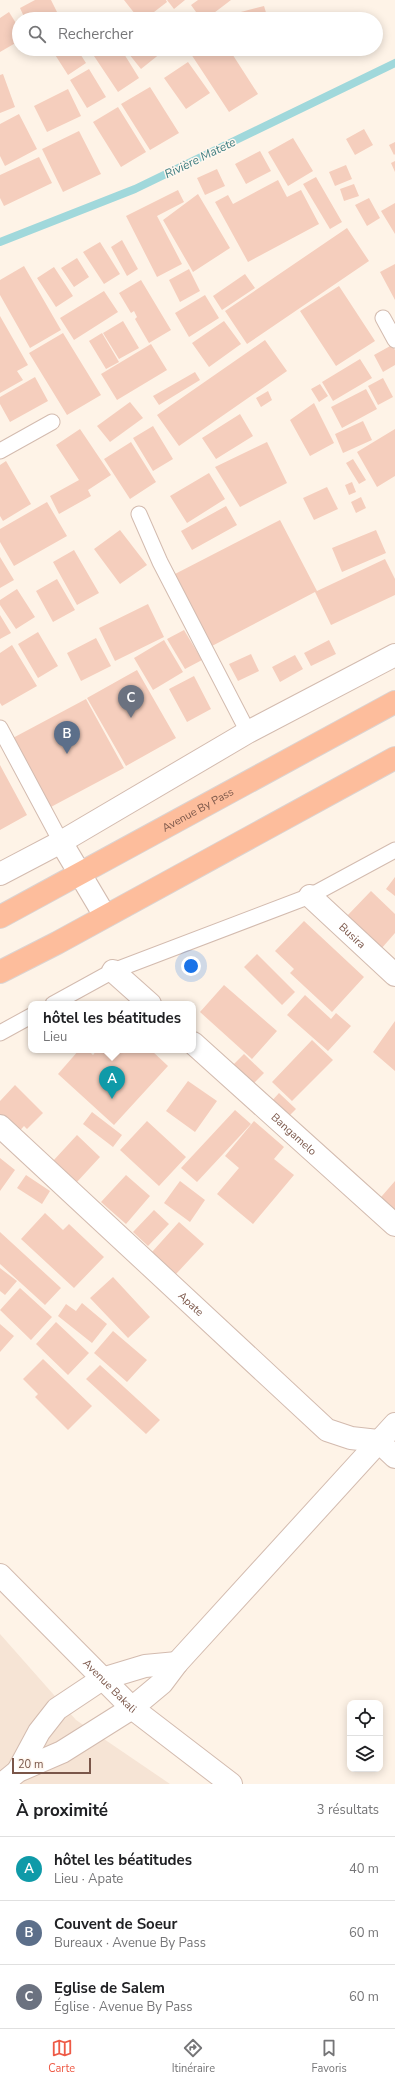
<!DOCTYPE html>
<html lang="fr">
<meta charset="utf-8">
<style>
body{margin:0;font-family:"Nunito Sans",sans-serif;background:#f2f2f2;color:#202124}
.controls{position:absolute;right:12px;bottom:12px;display:grid;overflow:hidden;border-radius:8px;box-shadow:0 2px 10px #0003}
.controls button{width:36px;height:36px;display:grid;place-items:center;padding:0;border:0;border-bottom:1px solid #e0e0e0;background:#fff;color:#202124;font:20px sans-serif}
.scale{position:absolute;left:12px;bottom:10px;width:79px;box-sizing:border-box;padding-left:4px;border:2px solid #7a5649;border-top:0;font-size:11px;line-height:14px;white-space:nowrap;color:#7a5649;-webkit-text-stroke:3px #fff7ef;paint-order:stroke}
.you{position:absolute;left:191px;top:966px;width:14px;height:14px;margin:-10px;border:3px solid #fff;border-radius:50%;background:#1a73e8;box-shadow:0 0 0 6px #1a73e833}
.badge{display:grid;place-items:center;width:26px;height:26px;border-radius:50%;background:#ee5a46;color:#fff;font-size:13px;font-weight:700}
.pin{position:absolute;translate:-50% -33px;filter:drop-shadow(0 1px 2px #0008)}
.pin::after{content:'';position:absolute;top:21px;width:14px;height:12px;background:inherit;clip-path:polygon(0 0,100% 0,50% 100%)}
.popup{position:absolute;left:28px;top:1001px;width:168px;height:52px;box-sizing:border-box;display:grid;place-content:center;border-radius:8px;background:#fff;filter:drop-shadow(0 1px 3px #0005);font-size:13px;white-space:nowrap;color:#757577}
.popup b{font-size:15px;color:#202124}
.popup::after{content:'';position:absolute;left:50%;top:100%;margin-left:-8px;border:8px solid transparent;border-top-color:#fff}
.list{margin:0;padding:0;list-style:none}
h2{display:flex;justify-content:space-between;align-items:center;height:52px;margin:0;padding:0 16px;font-size:17px}
h2 small{font-size:13px;font-weight:400;color:#757577}
.list li{display:grid;grid-template-columns:26px 1fr auto;gap:12px;align-items:center;box-sizing:border-box;height:64px;padding:0 16px;border-top:1px solid #e0e0e0}
.list b{display:block;font-size:15px;white-space:nowrap}
.list p{margin:0;font-size:13px;white-space:nowrap;color:#757577}
.list em{font-size:13px;font-style:normal;color:#757577}
.icon{flex:none;width:22px;height:22px;fill:none;stroke:currentColor;stroke-width:2;stroke-linecap:round;stroke-linejoin:round}
.map{position:relative;flex:none;width:395px;height:1784px;overflow:hidden}
.search{position:absolute;background:#fff;box-shadow:0 2px 10px #0003;left:12px;right:12px;top:12px;height:44px;display:flex;align-items:center;gap:10px;box-sizing:border-box;padding:0 14px;border-radius:22px;color:#757577;font-size:15px}
.sheet{height:244px;background:#fff}
nav{display:flex;justify-content:space-around;align-items:center;box-sizing:border-box;height:56px;border-top:1px solid #e0e0e0;background:#fff;font-size:11px;color:#757577}
nav a{display:grid;justify-items:center;gap:2px}
nav .on{color:#ee5a46}
.map>svg:first-child{display:block}
.residential{fill:#f6e4d5}
.lines{fill:none;stroke-linecap:round;stroke-linejoin:round}
.stream{stroke:#a0d8db;stroke-width:8}
.building{fill:#f5cebd}
.service-casing{stroke:#d3bbaf;stroke-width:17}
.minor-casing{stroke:#d3bbaf;stroke-width:24}
.tertiary-casing{stroke:#d3bbaf;stroke-width:24}
.trunk-casing{stroke:#dcd3d0;stroke-width:24}
.service{stroke:#fff;stroke-width:15}
.minor{stroke:#fff;stroke-width:22}
.tertiary{stroke:#fff;stroke-width:22}
.trunk{stroke:#fdbd9c;stroke-width:22}
.labels{text-anchor:middle;stroke-width:3;stroke-linejoin:round;paint-order:stroke}
.street-label{font-size:11px;fill:#7a5649;stroke:#fff7ef}
.water-label{font-size:12px;font-style:italic;fill:#3c7c7f;stroke:#fff7ef}
</style>
<div class="map">
<svg width="395" height="1784" viewBox="0 0 395 1784">
<rect width="100%" height="100%" fill="#fef3e7"/>
<path class="residential" d="M0,1634l76,86 94,64h-170z"/>
<g class="lines">
<path class="stream" d="M0,242l135,-53 260,-126"/>
</g>
<path class="building" d="M35,0h16l9,18 -35,1 -5,-11z
M124,0h42l1,2 -22,17h-6z
M167,0h18l-11,9z
M198,0h33l-25,19h-5l-10,-14z
M264,6l4,13h-29l-2,-6z
M9,12l10,16v13l-19,11v-34z
M161,15l3,4h-8z
M54,49h23l9,14 -18,12 -16,-25z
M105,49h16l18,29 -21,14 -24,-36z
M125,49h41l-25,20z
M199,49h30l29,45 -29,18 -38,-58z
M246,49h18v1l-17,4z
M188,62l22,31 -24,16 -22,-31z
M89,69l17,28 -19,11 -17,-28z
M3,74l12,33 -15,6v-38z
M150,87l29,46 -29,17 -29,-46z
M68,89l13,27 -34,16 -13,-26z
M118,107l28,45 -25,15 -28,-45z
M19,114l18,35 -32,17 -5,-10v-32z
M364,129l9,16 -18,10 -9,-16z
M79,131l22,43 -38,18 -21,-43z
M293,138l20,33 -25,15 -20,-34z
M395,142v12l-1,1 -5,-10z
M260,151l11,20 -25,13 -11,-20z
M39,157l13,26 -48,23 -4,-8v-23z
M395,161v11l-4,-9z
M346,165l6,14 -17,7 -6,-14z
M217,169l8,17 -20,9 -8,-17z
M316,177l26,45 -12,7 -27,-45z
M278,180l9,17 14,-7 18,34 -71,38 -33,-60 13,-7 5,9z
M354,184l5,12 -15,5 -4,-12z
M178,190l6,12 -27,14 25,48 -25,13 -31,-61z
M198,194l32,54 -37,24 -30,-52z
M369,198l11,20 -13,8 -12,-21z
M395,203v31l-14,-23z
M347,228l22,33 -122,83 -22,-33z
M122,240l16,29 -11,7 -16,-29z
M100,242l20,32 -16,10 -21,-32z
M77,258l12,19 -15,10 -13,-19z
M395,264v36l-15,-28z
M24,266l37,64 -31,18 -30,-53v-15z
M54,267l19,29 -17,11 -19,-29z
M189,269l11,22 -20,11 -11,-22z
M245,274l10,14 -33,22 -9,-14z
M141,280l30,50 -22,13 -14,-24 2,-2 -3,-6 -3,2 -12,-20z
M339,286l36,55 -39,25 -36,-55z
M104,291l14,21 -44,28 -14,-22z
M205,295l14,23 -30,19 -14,-24z
M0,316l28,49 -11,6 6,9 -23,13z
M123,321l16,27 -20,11 -16,-26z
M224,321l17,23 -32,23 -17,-24z
M63,333l38,62 -34,20 -38,-62z
M102,333l17,29 -13,7 -17,-28z
M265,340l22,31 -108,75 -22,-31z
M151,344l16,26 -50,30 -16,-26z
M392,345l3,5v15l-12,7 -9,-17z
M360,359l12,19 -39,23 -11,-19z
M195,372l5,8 -41,25 -6,-9z
M35,377l13,24 -38,21 -10,-18v-7z
M383,378l10,19 -15,8 -10,-19z
M320,384l8,12 -9,6 -8,-13z
M366,389l11,20 -35,19 -11,-21z
M268,391l4,9 -11,7 -5,-9z
M130,402l13,16 -33,24 -13,-16z
M314,403l20,40 -24,13 -20,-36z
M240,414l13,22 -37,23 -14,-21z
M363,421l9,19 -29,13 -8,-19z
M153,426l20,33 -20,12 -20,-33z
M80,429l31,46 -23,15 3,6 -32,18 -9,-18 29,-16 -23,-35z
M395,429v47l-18,11 -20,-35z
M131,442l25,40 -26,17 -26,-40z
M267,442l20,41 -47,24 -25,-40z
M353,459l13,21 -7,4 -13,-21z
M6,461l25,43 -28,17 -3,-5v-51z
M209,473l16,26 -38,24 -17,-27z
M352,482l4,10 -7,3 -4,-10z
M327,487l11,22 -24,11 -11,-22z
M361,497l5,11 -10,5 -5,-11z
M47,502l20,34 -53,30 -14,-24v-13z
M226,506l11,19 -45,25 -11,-19z
M280,520l37,71 68,-32 10,20v16l-64,30 -16,-33 -103,54 -37,-72z
M120,530l27,35 -27,19 -26,-35z
M376,530l10,23 -44,19 -10,-24z
M74,550l25,43 -22,12 -24,-43z
M0,557l14,23 -14,8z
M57,579l18,31 -22,12 -17,-31z
M17,589l18,28 -19,12 -16,-24v-5z
M148,604l16,33 -49,24 -16,-33z
M0,615l11,18 -11,6z
M184,630l18,30 -17,9 -18,-30z
M38,632l20,34 -20,12 -20,-34z
M96,638l15,28 -30,15 -14,-28z
M164,640l19,32 -30,18 -19,-32z
M329,640l7,14 -25,12 -7,-13z
M12,645l25,41 -35,20 -2,-3v-50z
M251,654l8,17 -21,10 -9,-17z
M295,655l8,14 -23,13 -8,-15z
M137,670l39,68 -50,28 -39,-68z
M194,676l17,33 -24,13 -18,-33z
M86,699l38,69 -75,40 -38,-69z
M0,765l27,50 -27,15z
M395,877v19l-9,-7z
M371,891l24,23v19l-14,16 -35,-32z
M304,921l60,56 -32,35 -42,-39 4,-4 -19,-18z
M257,954l38,38 -13,13 -38,-38z
M224,985l53,46 -25,28 -52,-47z
M305,995l26,24 5,-6 15,13 -23,25 -41,-36z
M395,1021v50l-22,-19z
M312,1040l21,20 -41,41 -20,-19z
M79,1050h9l5,5 4,-5h54l17,16 -54,59 -56,-51z
M244,1054l20,19 -16,16 -20,-19z
M188,1081l29,20 -22,31 -29,-21z
M15,1085l28,28 -16,16 -3,-3 -9,10 -15,-14v-21z
M279,1093l17,16 -10,10 -16,-16z
M235,1110l16,14 -54,58 -16,-14z
M92,1112l30,23 -9,12 -30,-23z
M147,1121l39,36 -27,29 -39,-36z
M254,1121l30,26 -10,12 20,16 -41,49 -36,-30 22,-26 -14,-12z
M77,1135l23,22 -24,26 -23,-22z
M0,1158l15,12 -15,21z
M26,1175l24,16 -8,13 -25,-16z
M126,1175l24,21 -24,28 -25,-22z
M180,1181l25,19 -15,22 -26,-19z
M395,1181v42l-20,-19z
M154,1210l15,14 -21,22 -15,-14z
M45,1213l18,17 6,-6 35,33 -30,31 -53,-49z
M179,1222l25,22 -28,30 -24,-22z
M0,1232l61,56 -16,17 -45,-41z
M0,1268l17,13 -12,14 -5,-4z
M113,1277l37,40 -22,21 -38,-40z
M20,1288l32,29 -21,23 -31,-30z
M82,1303l25,21 -15,19 -34,-27 8,-12 10,7z
M56,1322l33,31 -21,22 -32,-31z
M0,1324l14,12 -14,16z
M113,1331l34,29 -20,22 -33,-29z
M43,1359l49,47 -24,24 -33,-33 3,-3 -15,-15z
M100,1365l60,55 -14,14 -60,-55z"/>
<g class="lines">
<defs>
<path id="service" d="M383,318l12,22
M0,451l52,-29
M139,514l21,48 88,170
M0,728l61,114
M53,1004l60,-33 197,-75 85,-46
M0,1033l31,-17"/>
<g id="minor">
<path d="M61,842l44,74"/>
<path d="M0,874l61,-32 187,-110 147,-77"/>
<path id="s1" d="M310,896l85,79"/>
<path d="M113,971l37,33"/>
<path id="s2" d="M193,1043l202,182"/>
<path id="s3" d="M0,1126l327,304 24,8 27,3 17,16"/>
<path d="M18,1771l21,-39 18,-23 45,-30 43,-13 32,-3"/>
<path d="M2,1784l16,-13 44,-19 70,-44 30,-25 15,-20 218,-239"/>
</g>
<g id="tertiary">
<path id="s4" d="M0,1575l132,133 99,76"/>
</g>
<g id="trunk">
<path id="s5" d="M0,917l395,-215"/>
<path d="M0,972l57,-29 338,-185"/>
</g>
</defs>
<use href="#service" class="service-casing"/>
<use href="#minor" class="minor-casing"/>
<use href="#tertiary" class="tertiary-casing"/>
<use href="#trunk" class="trunk-casing"/>
<use href="#service" class="service"/>
<use href="#minor" class="minor"/>
<use href="#tertiary" class="tertiary"/>
<use href="#trunk" class="trunk"/>
</g>
<g class="labels">
<g class="street-label">
<text dy="4" stroke="none"><textPath href="#s5" startOffset="225">Avenue By Pass</textPath></text>
<text dy="4" stroke="none"><textPath href="#s1" startOffset="58">Busira</textPath></text>
<text dy="4" stroke="none"><textPath href="#s2" startOffset="136">Bangamelo</textPath></text>
<text dy="4" stroke="none"><textPath href="#s3" startOffset="261">Apate</textPath></text>
<text dy="4" stroke="none"><textPath href="#s4" startOffset="156">Avenue Bakali</textPath></text>
</g>
<g class="water-label">
<text transform="translate(200 158) rotate(-26)" y="4">Rivière Matete</text>
</g>
</g>
</svg>
<div class="controls">
<button><svg class="icon" aria-label="locate" viewBox="0 0 24 24"><circle cx="12" cy="12" r="6"/><path d="M12 2v4M12 18v4M2 12h4M18 12h4"/></svg></button>
<button><svg class="icon" aria-label="layers" viewBox="0 0 24 24"><path d="M12 4l9 5-9 5-9-5zM3 14l9 5 9-5"/></svg></button>
</div>
<div class="scale">20 m</div>
<div class="you"></div>
<div class="pin badge" style="left:112px;top:1099px;background:#0f9aa8">A</div>
<div class="popup"><b>hôtel les béatitudes</b>Lieu</div>
<div class="pin badge" style="left:67px;top:754px;background:#5c6f8a">B</div>
<div class="pin badge" style="left:131px;top:718px;background:#6b7280">C</div>
<div class="search"><svg class="icon" aria-label="search" viewBox="0 0 24 24"><circle cx="10" cy="10" r="6"/><path d="M15 15l6 6"/></svg>Rechercher</div>
</div>
<section class="sheet">
<h2>À proximité<small>3 résultats</small></h2>
<ul class="list">
<li><span class="badge" style="background:#0f9aa8">A</span><div><b>hôtel les béatitudes</b><p>Lieu · Apate</p></div><em>40 m</em></li>
<li><span class="badge" style="background:#5c6f8a">B</span><div><b>Couvent de Soeur</b><p>Bureaux · Avenue By Pass</p></div><em>60 m</em></li>
<li><span class="badge" style="background:#6b7280">C</span><div><b>Eglise de Salem</b><p>Église · Avenue By Pass</p></div><em>60 m</em></li>
</ul>
</section>
<nav>
<a class="on"><svg class="icon" aria-label="map" viewBox="0 0 24 24"><path d="M3 6l6-2 6 2 6-2v14l-6 2-6-2-6 2zM9 4v14M15 6v14"/></svg>Carte</a>
<a><svg class="icon" aria-label="directions" viewBox="0 0 24 24"><path d="M12 3l9 9-9 9-9-9zM9 14v-3h6M13 9l2 2-2 2"/></svg>Itinéraire</a>
<a><svg class="icon" aria-label="saved" viewBox="0 0 24 24"><path d="M7 4h10v16l-5-4-5 4z"/></svg>Favoris</a>
</nav>
